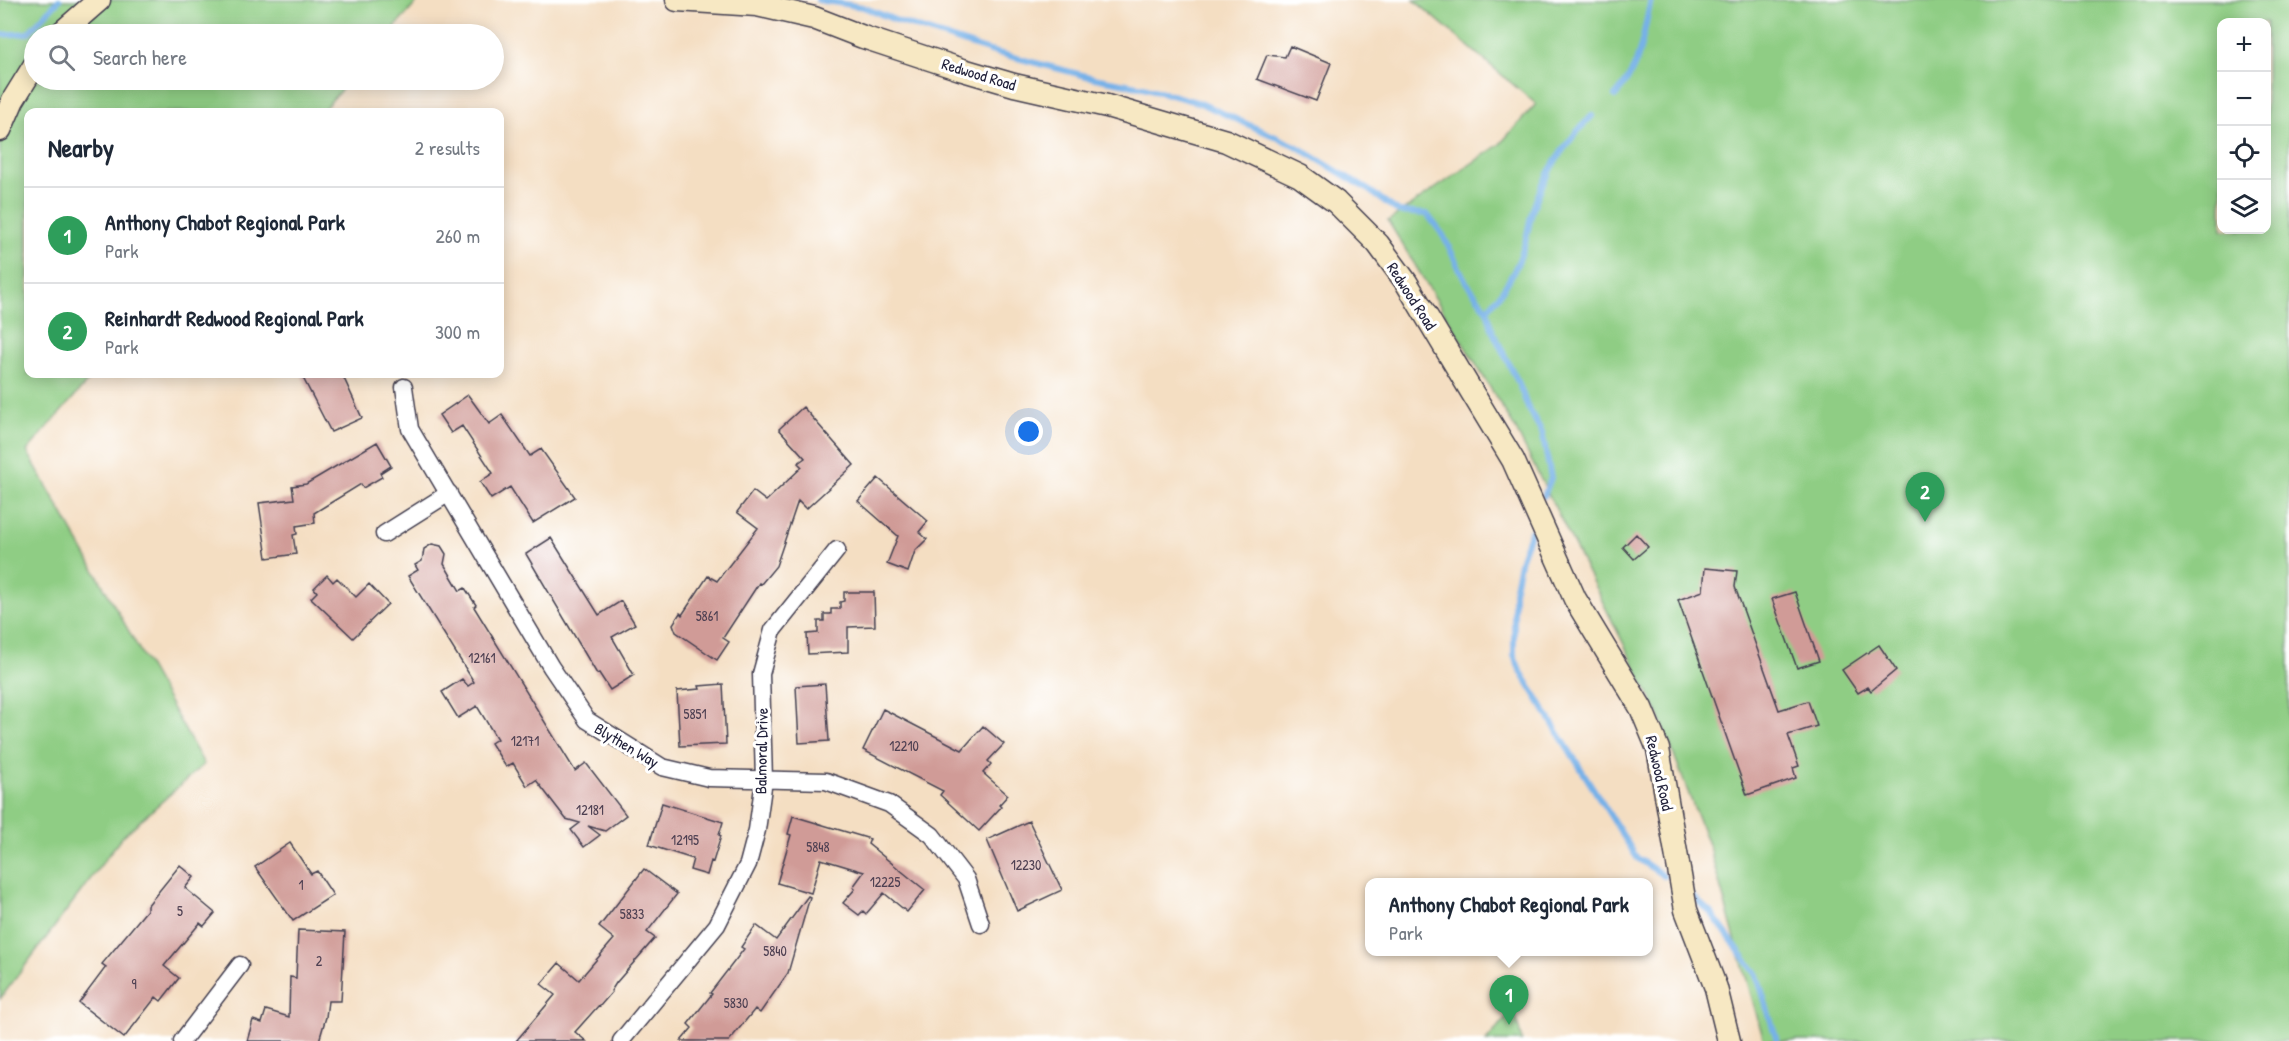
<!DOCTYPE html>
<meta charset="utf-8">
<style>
body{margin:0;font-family:"Patrick Hand",sans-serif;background:#f2f2f3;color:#1f2937}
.controls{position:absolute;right:18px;top:18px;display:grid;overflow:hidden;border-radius:12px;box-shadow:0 3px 15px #0003}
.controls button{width:54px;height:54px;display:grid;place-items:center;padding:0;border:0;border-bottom:2px solid #e0e1e3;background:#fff;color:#1f2937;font:30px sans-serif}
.you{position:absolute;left:1029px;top:432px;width:21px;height:21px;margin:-15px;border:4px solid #fff;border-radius:50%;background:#1a73e8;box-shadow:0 0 0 9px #1a73e833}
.badge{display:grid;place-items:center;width:39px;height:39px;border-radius:50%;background:#d1495b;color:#fff;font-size:20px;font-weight:700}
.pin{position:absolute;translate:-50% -50px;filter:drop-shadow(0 2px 3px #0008)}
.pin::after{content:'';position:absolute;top:32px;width:21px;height:18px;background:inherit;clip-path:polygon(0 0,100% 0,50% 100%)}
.popup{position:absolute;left:1365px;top:878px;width:288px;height:78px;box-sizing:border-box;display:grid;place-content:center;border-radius:12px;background:#fff;filter:drop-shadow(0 2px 4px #0005);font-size:20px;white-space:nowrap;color:#747a83}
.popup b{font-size:22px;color:#1f2937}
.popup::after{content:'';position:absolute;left:50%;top:100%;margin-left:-12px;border:12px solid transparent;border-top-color:#fff}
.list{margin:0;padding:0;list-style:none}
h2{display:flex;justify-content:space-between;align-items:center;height:78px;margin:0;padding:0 24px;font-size:26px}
h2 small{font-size:20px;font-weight:400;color:#747a83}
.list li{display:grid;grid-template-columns:39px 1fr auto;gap:18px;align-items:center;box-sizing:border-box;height:96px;padding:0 24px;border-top:2px solid #e0e1e3}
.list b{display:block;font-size:22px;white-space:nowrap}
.list p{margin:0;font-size:20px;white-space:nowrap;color:#747a83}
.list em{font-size:20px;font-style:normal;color:#747a83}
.icon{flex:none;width:33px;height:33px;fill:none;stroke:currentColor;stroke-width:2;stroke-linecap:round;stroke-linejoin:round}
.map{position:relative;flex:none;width:2289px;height:1041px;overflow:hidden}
.search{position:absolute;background:#fff;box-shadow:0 3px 15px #0003;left:24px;top:24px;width:480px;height:66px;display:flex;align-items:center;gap:15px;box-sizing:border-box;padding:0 21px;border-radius:33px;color:#747a83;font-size:22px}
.panel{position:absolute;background:#fff;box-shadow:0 3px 15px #0003;left:24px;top:108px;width:480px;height:270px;border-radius:12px}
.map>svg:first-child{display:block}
.green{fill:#8fcd84;stroke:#587860;stroke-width:1.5;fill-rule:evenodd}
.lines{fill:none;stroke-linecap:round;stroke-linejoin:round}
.stream{stroke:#76b1e8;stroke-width:6}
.building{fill:#d09b97}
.minor-casing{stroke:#423e4f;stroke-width:19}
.secondary-casing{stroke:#423e4f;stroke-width:25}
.minor{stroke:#fff;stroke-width:16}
.secondary{stroke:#f7e8c3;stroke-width:22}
.labels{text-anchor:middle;stroke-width:6;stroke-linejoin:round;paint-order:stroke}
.number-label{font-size:14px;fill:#4e4052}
.street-label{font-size:16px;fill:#22223b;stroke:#fff}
</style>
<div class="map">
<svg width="2289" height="1041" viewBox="0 0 2289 1041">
<rect width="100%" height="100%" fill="#fff"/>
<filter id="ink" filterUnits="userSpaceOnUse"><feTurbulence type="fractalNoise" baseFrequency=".0167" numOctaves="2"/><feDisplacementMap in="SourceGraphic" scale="12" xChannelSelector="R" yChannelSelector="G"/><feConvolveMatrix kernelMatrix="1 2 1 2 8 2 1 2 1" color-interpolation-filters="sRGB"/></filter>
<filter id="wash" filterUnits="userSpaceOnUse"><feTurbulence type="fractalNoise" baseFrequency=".008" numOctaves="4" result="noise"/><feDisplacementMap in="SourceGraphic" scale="24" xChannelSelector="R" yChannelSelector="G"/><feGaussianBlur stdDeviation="1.35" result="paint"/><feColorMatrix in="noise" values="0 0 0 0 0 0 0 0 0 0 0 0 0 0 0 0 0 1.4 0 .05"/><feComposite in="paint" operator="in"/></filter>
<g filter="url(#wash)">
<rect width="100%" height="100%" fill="#f4dec2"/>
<path class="green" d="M0,0h419l-30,34h-355v46h316l-29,32h-293v262h66l-67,77 177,313 -82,73 -122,162z
M1414,0h875v1041h-525l-54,-191 -53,-140 -142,-282 -127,-207 112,-77 36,-40zM2222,22h44v208h-44z
M1514,1009l8,32h-36z"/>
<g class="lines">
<path class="stream" d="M818,0l45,7 37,15 90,29 104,27 49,9 57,16 96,43 74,45 29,21 28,2 16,21 23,47 21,28 6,22 25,50 10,26 14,24 9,46 -7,18
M0,35l28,-2 31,-33
M1615,96c27,-29 27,-60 36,-96
M1487,310c16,-18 30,-41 37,-64 4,-12 5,-25 9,-37 11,-35 33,-68 59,-93
M1531,531l-10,27 -7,34v63l6,15 34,56 83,132 27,18
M1691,895l21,19 45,61 20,66"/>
</g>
<g id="blocks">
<path class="building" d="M1290,46l41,17 -15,38 -59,-22 10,-24 18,2z
M301,374h41l20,44 -31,14z
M468,395l21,29 13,-9 28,41 11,-7 34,48 -42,26 -23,-36 -19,12 -11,-17 13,-9 -31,-47 -11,7 -12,-18z
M803,407l51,58 -48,44 -8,-8 -22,65 -15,18 -2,-1 -36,55 6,4 -12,18 -41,-28 -3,-8 7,-11 2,2 26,-39 9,5 41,-53 -21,-16 16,-21 13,10 36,-34 -4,-4 7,-5 -26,-29z
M377,442l14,24 -11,7 2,4 -19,11 -2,-4 -47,29 1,10 -19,3 1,8 -4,1 3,19 -29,4 -8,-55 35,-4 -2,-13 14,-2z
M878,478l50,43 -9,11 8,7 -12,12 -7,21 -21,-8 11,-28 -40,-35z
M1636,534l12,13 -14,12 -11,-12z
M551,538l48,77 22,-14 14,23 -23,13 22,38 -24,15 -11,-17 -2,1 -71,-120z
M432,544l9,2 5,8 -2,10 16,27 5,-3 11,17 -2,2 101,164 11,-8 40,52 -21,16 -17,-5 12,9 -16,12 -13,-17 9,-7 -14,-4 -30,-39 -9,6 -14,-23 -7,4 -15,-24 6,-4 -20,-33 -19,12 -16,-26 20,-13 6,7 6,-4 -66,-106 10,-6 -3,-5 7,-4 2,-12z
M1705,568l32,3 -2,16 44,123 29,-9 9,25 -29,9 11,31 -6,2 3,10 -49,17 -69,-195 25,-9z
M327,575l6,7 4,-4 19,19 13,-13 19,20 -35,34 -42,-40 6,-6 -3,-4z
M844,592h30l1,34 -27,1v25l-40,2 -1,-20 11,-1v-12h6v-7h7v-5h9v-7l4,-1z
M1795,592l24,69 -22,7 -25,-69z
M1879,645l17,25 -25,21 -3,-4 -10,6 -16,-23z
M723,684l3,60 -46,2 -3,-55 23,-2 -1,-3z
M825,684l4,57 -30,2 -3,-57z
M883,709l79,41 21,-24 21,18 -16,17 3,3 -8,9 25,22 -9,10 2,2 -22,24 -39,-36 3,-4 -80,-41z
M662,803l61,19 -4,13 2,1 -8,26 -2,-1 -4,14 -17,-5 3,-11 -44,-14z
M793,816l77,23 -2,5 57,46 -18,22 -23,-19 -18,21 -3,-3 -4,4 -16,-12 12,-14 -2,-2 11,-15 -43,-13 -10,34 -34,-10 14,-48 -3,-1z
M1029,821l33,69 -45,21 -30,-71z
M290,843l21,31 6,-3 16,24 -40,26 -38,-54z
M180,865l14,12 -9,11 30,25 -11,13 -4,-3 -36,43 15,12 -18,23 -5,-4 -32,41 -45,-35 27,-36 -4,-3 45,-54v-4z
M644,869l33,25 -30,38 8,6 -39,45 -5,8 1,1 -12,14 -1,-1 -24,27 11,9h-70l39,-46 -14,-11 18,-21 20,17 35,-41 -15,-12z
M808,896l2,1 -22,76 -28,40 -5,-4 -26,32h-48l11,-13 -4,-4 24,-30 -2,-1 34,-44 -3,-2 15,-22 20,15z
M298,930l47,2 -4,69h-13l-2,16 -7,24h-72l6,-21 9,3 4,-13 23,7 1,-40 6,1z"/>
</g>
</g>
<g filter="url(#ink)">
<use href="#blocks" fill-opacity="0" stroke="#423e4f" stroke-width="1.5"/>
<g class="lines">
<defs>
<path id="minor" d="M404,387l6,42 141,238 36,53 75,47 47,11 117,3 63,23 43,31 34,44 15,45
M384,534l65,-41
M182,1041l58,-76
M621,1041l96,-116 31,-61 9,-34 7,-50 -3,-106 12,-44 64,-80"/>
<path id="secondary" d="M677,0l80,5 57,13 49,19 100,33 51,15 93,21 119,35 74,35 36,26 42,42 28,38 64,107 43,71 62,139 66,109 17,41 28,161 30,78 13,53
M60,34l39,-34
M0,130l13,-30 21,-34"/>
</defs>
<use href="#minor" class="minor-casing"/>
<use href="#secondary" class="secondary-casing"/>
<use href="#minor" class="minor"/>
<use href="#secondary" class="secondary"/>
</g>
</g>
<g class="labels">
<g class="number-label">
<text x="707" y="621">5861</text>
<text x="482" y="663">12161</text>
<text x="695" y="719">5851</text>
<text x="525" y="746">12171</text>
<text x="904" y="751">12210</text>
<text x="590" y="815">12181</text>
<text x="685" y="845">12195</text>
<text x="818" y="852">5848</text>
<text x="1026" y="870">12230</text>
<text x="885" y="887">12225</text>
<text x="301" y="890">1</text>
<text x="180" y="916">5</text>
<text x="632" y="919">5833</text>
<text x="775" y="956">5840</text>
<text x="319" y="966">2</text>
<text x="134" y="989">9</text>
<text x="736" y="1008">5830</text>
</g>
<g class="street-label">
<text transform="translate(979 74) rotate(17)" y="6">Redwood Road</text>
<text transform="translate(1412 296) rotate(57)" y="6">Redwood Road</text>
<text transform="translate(627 745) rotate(31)" y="6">Blythen Way</text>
<text transform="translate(761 751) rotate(-89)" y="6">Balmoral Drive</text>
<text transform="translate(1660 773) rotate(77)" y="6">Redwood Road</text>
</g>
</g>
</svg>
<div class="controls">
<button>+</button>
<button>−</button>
<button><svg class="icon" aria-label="locate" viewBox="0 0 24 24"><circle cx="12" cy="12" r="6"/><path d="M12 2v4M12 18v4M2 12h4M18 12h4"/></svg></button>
<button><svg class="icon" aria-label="layers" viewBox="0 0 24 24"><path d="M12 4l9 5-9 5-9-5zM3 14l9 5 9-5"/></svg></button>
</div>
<div class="you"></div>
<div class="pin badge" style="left:1509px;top:1025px;background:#2e9e5b">1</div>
<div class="popup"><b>Anthony Chabot Regional Park</b>Park</div>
<div class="pin badge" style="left:1925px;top:522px;background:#2e9e5b">2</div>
<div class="search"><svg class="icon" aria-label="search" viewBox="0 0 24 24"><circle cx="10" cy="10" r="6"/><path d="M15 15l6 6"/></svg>Search here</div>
<section class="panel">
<h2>Nearby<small>2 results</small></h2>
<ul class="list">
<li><span class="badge" style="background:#2e9e5b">1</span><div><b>Anthony Chabot Regional Park</b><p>Park</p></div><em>260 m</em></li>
<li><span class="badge" style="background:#2e9e5b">2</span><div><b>Reinhardt Redwood Regional Park</b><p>Park</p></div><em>300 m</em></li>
</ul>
</section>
</div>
